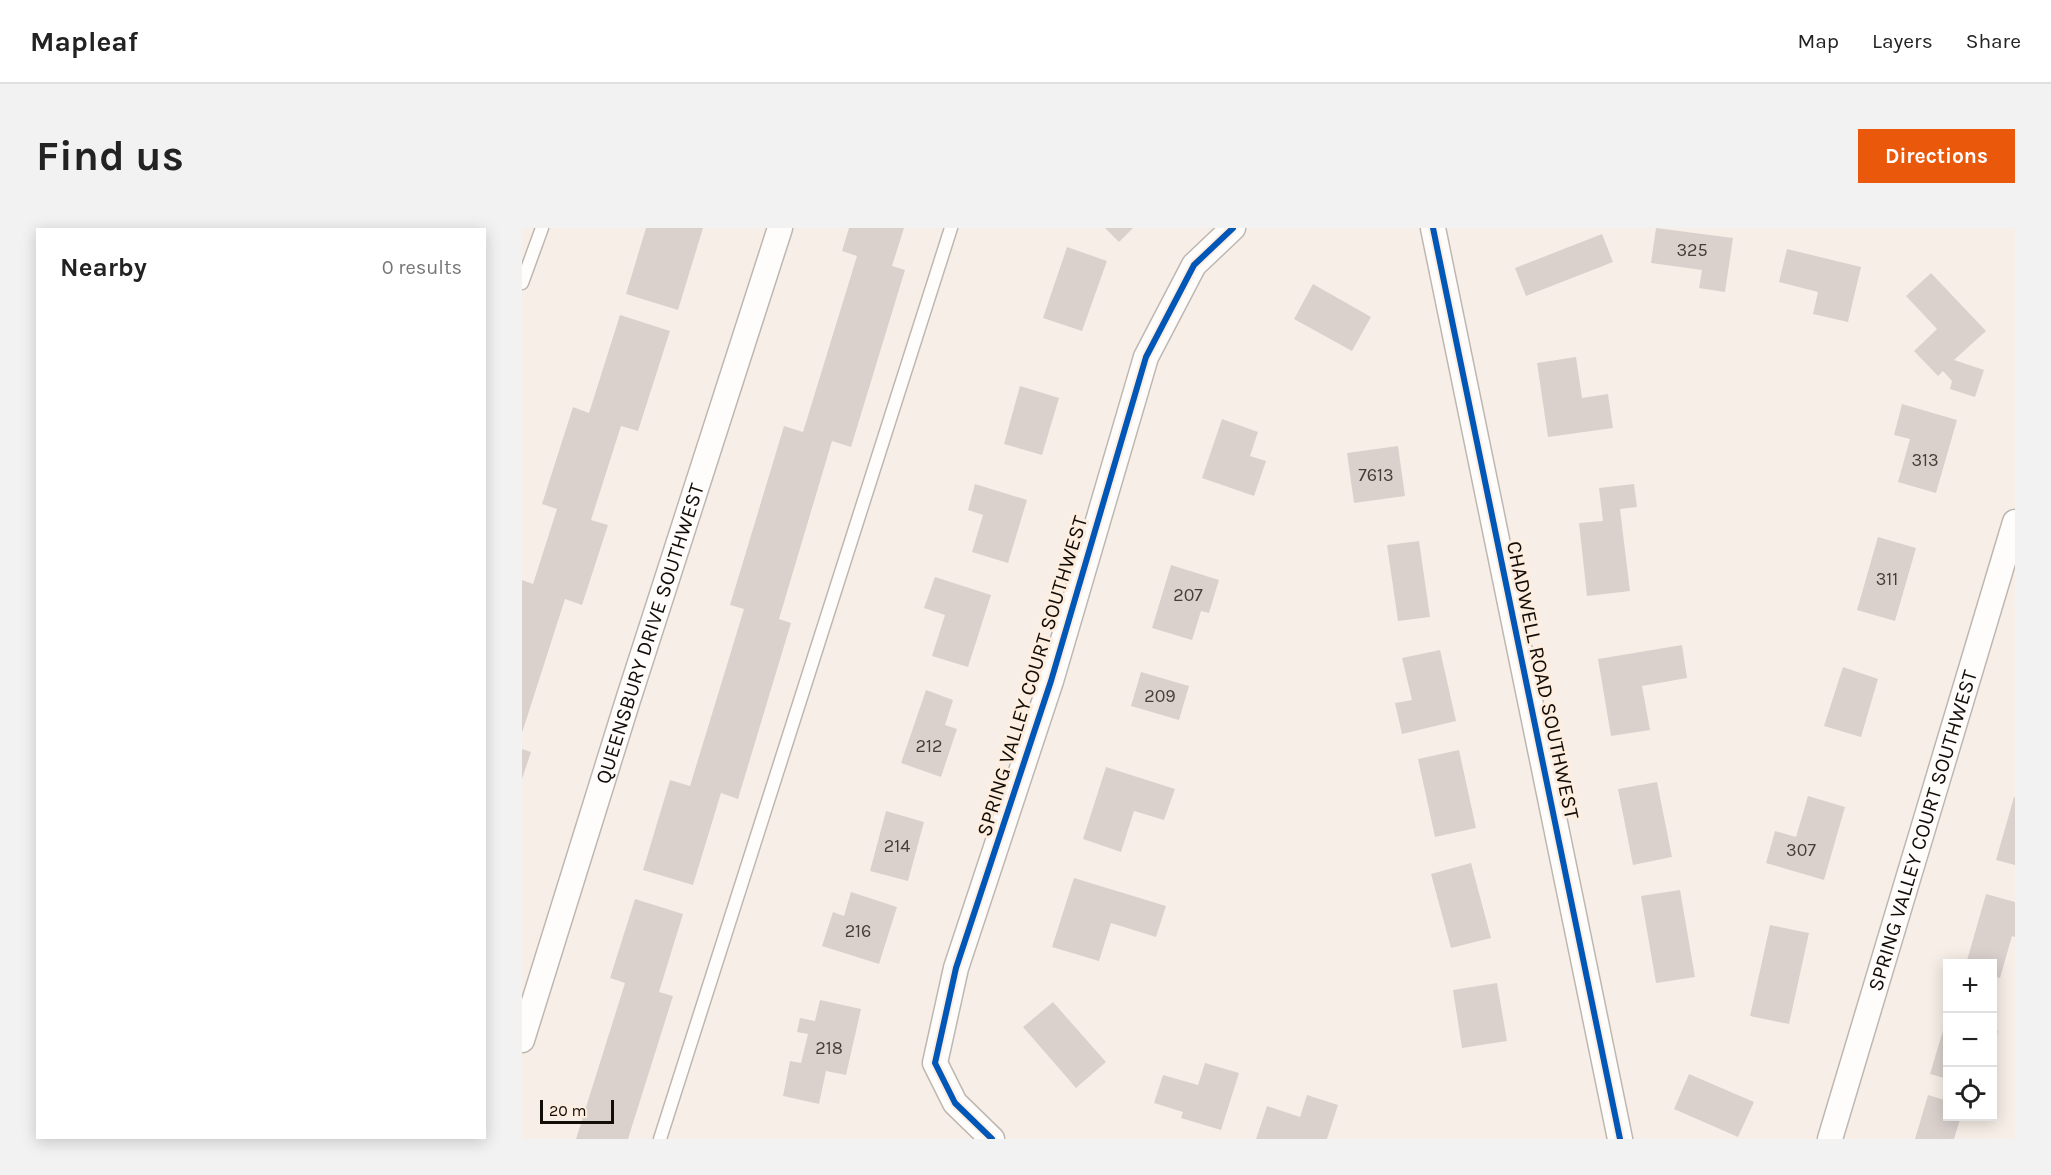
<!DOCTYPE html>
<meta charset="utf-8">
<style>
body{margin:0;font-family:Karla,sans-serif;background:#f2f2f2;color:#222}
.controls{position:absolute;right:18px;bottom:18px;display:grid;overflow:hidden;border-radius:0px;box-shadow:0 3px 15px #0003}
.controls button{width:54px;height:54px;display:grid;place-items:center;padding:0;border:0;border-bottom:2px solid #e0e0e0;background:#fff;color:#222;font:30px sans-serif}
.scale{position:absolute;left:18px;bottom:15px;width:74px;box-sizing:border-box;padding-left:6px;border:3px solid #130d07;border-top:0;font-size:16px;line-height:21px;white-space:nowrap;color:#130d07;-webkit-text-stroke:4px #feeee0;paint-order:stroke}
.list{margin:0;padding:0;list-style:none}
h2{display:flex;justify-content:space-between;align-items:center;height:78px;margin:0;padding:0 24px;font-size:26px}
h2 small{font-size:20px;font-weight:400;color:#767676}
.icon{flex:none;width:33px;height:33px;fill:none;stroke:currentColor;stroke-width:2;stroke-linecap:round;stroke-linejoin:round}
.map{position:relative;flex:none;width:1493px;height:911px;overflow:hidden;border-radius:0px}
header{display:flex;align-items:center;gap:36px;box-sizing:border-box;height:84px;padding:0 30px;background:#fff;border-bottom:2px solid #e0e0e0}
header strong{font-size:28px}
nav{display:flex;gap:33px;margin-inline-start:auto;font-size:21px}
.intro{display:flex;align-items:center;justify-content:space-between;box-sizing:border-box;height:144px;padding:0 36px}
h1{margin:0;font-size:42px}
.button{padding:15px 27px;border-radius:0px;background:#ea580c;color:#fff;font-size:21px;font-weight:700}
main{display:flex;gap:36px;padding:0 36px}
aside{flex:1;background:#fff;border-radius:0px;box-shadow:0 3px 15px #0003}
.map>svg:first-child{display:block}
.building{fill:#dad1cd}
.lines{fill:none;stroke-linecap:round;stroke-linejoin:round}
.service-casing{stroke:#beb7b1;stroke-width:15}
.minor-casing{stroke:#beb7b1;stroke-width:27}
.service{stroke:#fefdfb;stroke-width:12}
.minor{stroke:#fefdfb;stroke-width:24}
.cycleway-casing{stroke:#feeee0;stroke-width:10}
.cycleway{stroke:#0057b8;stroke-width:6}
.labels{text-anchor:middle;stroke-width:6;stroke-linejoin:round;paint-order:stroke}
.number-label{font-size:18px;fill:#453e38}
.street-label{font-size:21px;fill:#130d07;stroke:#feeee0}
</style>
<header>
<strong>Mapleaf</strong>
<nav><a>Map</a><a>Layers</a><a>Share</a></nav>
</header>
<div class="intro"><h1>Find us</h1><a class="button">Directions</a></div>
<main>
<aside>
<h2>Nearby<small>0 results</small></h2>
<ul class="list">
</ul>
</aside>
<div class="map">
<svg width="1493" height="911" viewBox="0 0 1493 911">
<rect width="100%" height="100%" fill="#f7efe7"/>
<path class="building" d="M124,0h57l-25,82 -52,-16z
M327,0h55l-12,38 13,4 -54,177 -19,-6 -53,178 12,4 -53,176 -17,-6 -28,92 -50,-15 27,-90 20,6 54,-177 -14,-4 54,-179 19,6 54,-176 -15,-5z
M583,0h28l-14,14z
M1134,0l77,10 -8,54 -26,-4 3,-18 -51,-7z
M1080,6l11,28 -87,34 -11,-28z
M545,19l40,14 -25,70 -39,-13z
M1265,21l74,18 -13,55 -35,-8 5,-22 -39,-10z
M1409,45l55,58 -32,29 30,10 -9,27 -25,-8 2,-8 -9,-10 -5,5 -24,-25 23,-22 -31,-33z
M791,56l58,33 -19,34 -58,-32z
M98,87l50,16 -32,100 -17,-5 -30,94 17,5 -26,80 -17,-6 -43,134v-153l11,4 24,-75 -15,-5 31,-97 16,6z
M1054,129l6,41 26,-4 5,34 -65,9 -11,-74z
M498,158l39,12 -17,57 -38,-11z
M1380,176l55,16 -21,73 -38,-11 12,-43 -16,-4z
M700,191l36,13 -8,24 16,5 -12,35 -52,-18z
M876,218l7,50 -51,7 -7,-50z
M453,256l52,16 -19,63 -36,-11 11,-37 -15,-5z
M1112,256l3,23 -17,2 10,82 -43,5 -8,-73 24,-2 -4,-33z
M1356,309l38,11 -21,73 -38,-11z
M897,313l11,76 -32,4 -11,-76z
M649,337l48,15 -10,33 -8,-2 -9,29 -40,-12z
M413,349l56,18 -23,72 -36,-11 13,-41 -21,-7z
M1160,417l5,33 -45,8 8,44 -39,6 -13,-77z
M918,422l16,71 -54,13 -7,-31 17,-3 -10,-42z
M1321,439l35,12 -17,58 -37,-11z
M619,444l48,14 -10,34 -48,-14z
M404,462l27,10 -8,25 12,4 -16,48 -40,-14z
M0,521l9,3 -9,27z
M937,522l17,78 -41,9 -17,-78z
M584,539l69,22 -11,31 -30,-9 -13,41 -38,-13z
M1135,554l15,75 -39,8 -15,-76z
M1286,568l37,11 -21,73 -58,-17 9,-32 21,6z
M1492,569h1v68l-19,-5z
M364,583l38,11 -16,59 -38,-10z
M949,635l20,75 -40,10 -20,-74z
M552,650l92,28 -10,31 -45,-14 -12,38 -47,-14z
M1158,662l15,87 -39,6 -15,-87z
M329,664l46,15 -18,57 -57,-18 11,-34 11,4z
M1464,666l29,8v35l-3,-1 -12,42 -8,-2v-12h-26z
M113,671l48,15 -24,78 14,4 -45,143h-52l49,-156 -15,-5z
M1248,697l39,8 -20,91 -39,-8z
M975,755l10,58 -45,7 -9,-58z
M298,772l41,9 -15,66 -20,-4 -7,33 -36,-8 7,-35 11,2 7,-29 -11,-2 3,-14 15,3z
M531,774l53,60 -30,26 -53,-61z
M1425,789h1v62l-18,-5z
M1470,801l6,2 -5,17h-1z
M683,835l34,10 -18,57 -40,-12 2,-6 -29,-9 9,-28 35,10z
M1167,846l65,28 -16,35 -64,-28z
M785,867l31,10 -11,34h-71l11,-33 33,11z
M1406,867l20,6v15h13l-7,23h-39z"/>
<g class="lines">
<defs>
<path id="service" d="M0,55l20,-55
M138,911l291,-911"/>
<g id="minor">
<path d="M911,0l187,911"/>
<path id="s1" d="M0,812l106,-340 152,-472"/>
<path d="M470,911l-37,-36 -20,-40 21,-95 95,-287 95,-324 48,-92 39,-37"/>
<path id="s2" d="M1308,911l185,-617"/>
</g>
</defs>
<use href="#service" class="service-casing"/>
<use href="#minor" class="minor-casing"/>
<use href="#service" class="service"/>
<use href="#minor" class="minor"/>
<defs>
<path id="cycleway" d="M911,0l187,911
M470,911l-37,-36 -20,-40 21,-95 95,-287 95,-324 48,-92 39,-37"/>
</defs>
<use href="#cycleway" class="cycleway-casing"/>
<use href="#cycleway" class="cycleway"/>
</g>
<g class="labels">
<g class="number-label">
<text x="1170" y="28">325</text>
<text x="1403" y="238">313</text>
<text x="854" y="253">7613</text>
<text x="1365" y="357">311</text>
<text x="666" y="373">207</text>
<text x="638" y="474">209</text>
<text x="407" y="524">212</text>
<text x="375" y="624">214</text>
<text x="1279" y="628">307</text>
<text x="336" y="709">216</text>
<text x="307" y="826">218</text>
</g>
<g class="street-label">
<text dy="7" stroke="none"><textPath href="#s1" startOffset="426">QUEENSBURY DRIVE SOUTHWEST</textPath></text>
<text transform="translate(510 448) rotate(-73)" y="7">SPRING VALLEY COURT SOUTHWEST</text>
<text transform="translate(1021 452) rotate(78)" y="7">CHADWELL ROAD SOUTHWEST</text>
<text dy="7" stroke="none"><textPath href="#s2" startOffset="322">SPRING VALLEY COURT SOUTHWEST</textPath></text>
</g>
</g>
</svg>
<div class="controls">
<button>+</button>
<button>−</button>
<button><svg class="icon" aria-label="locate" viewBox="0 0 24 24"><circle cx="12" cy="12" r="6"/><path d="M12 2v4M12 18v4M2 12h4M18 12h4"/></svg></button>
</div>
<div class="scale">20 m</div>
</div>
</main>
